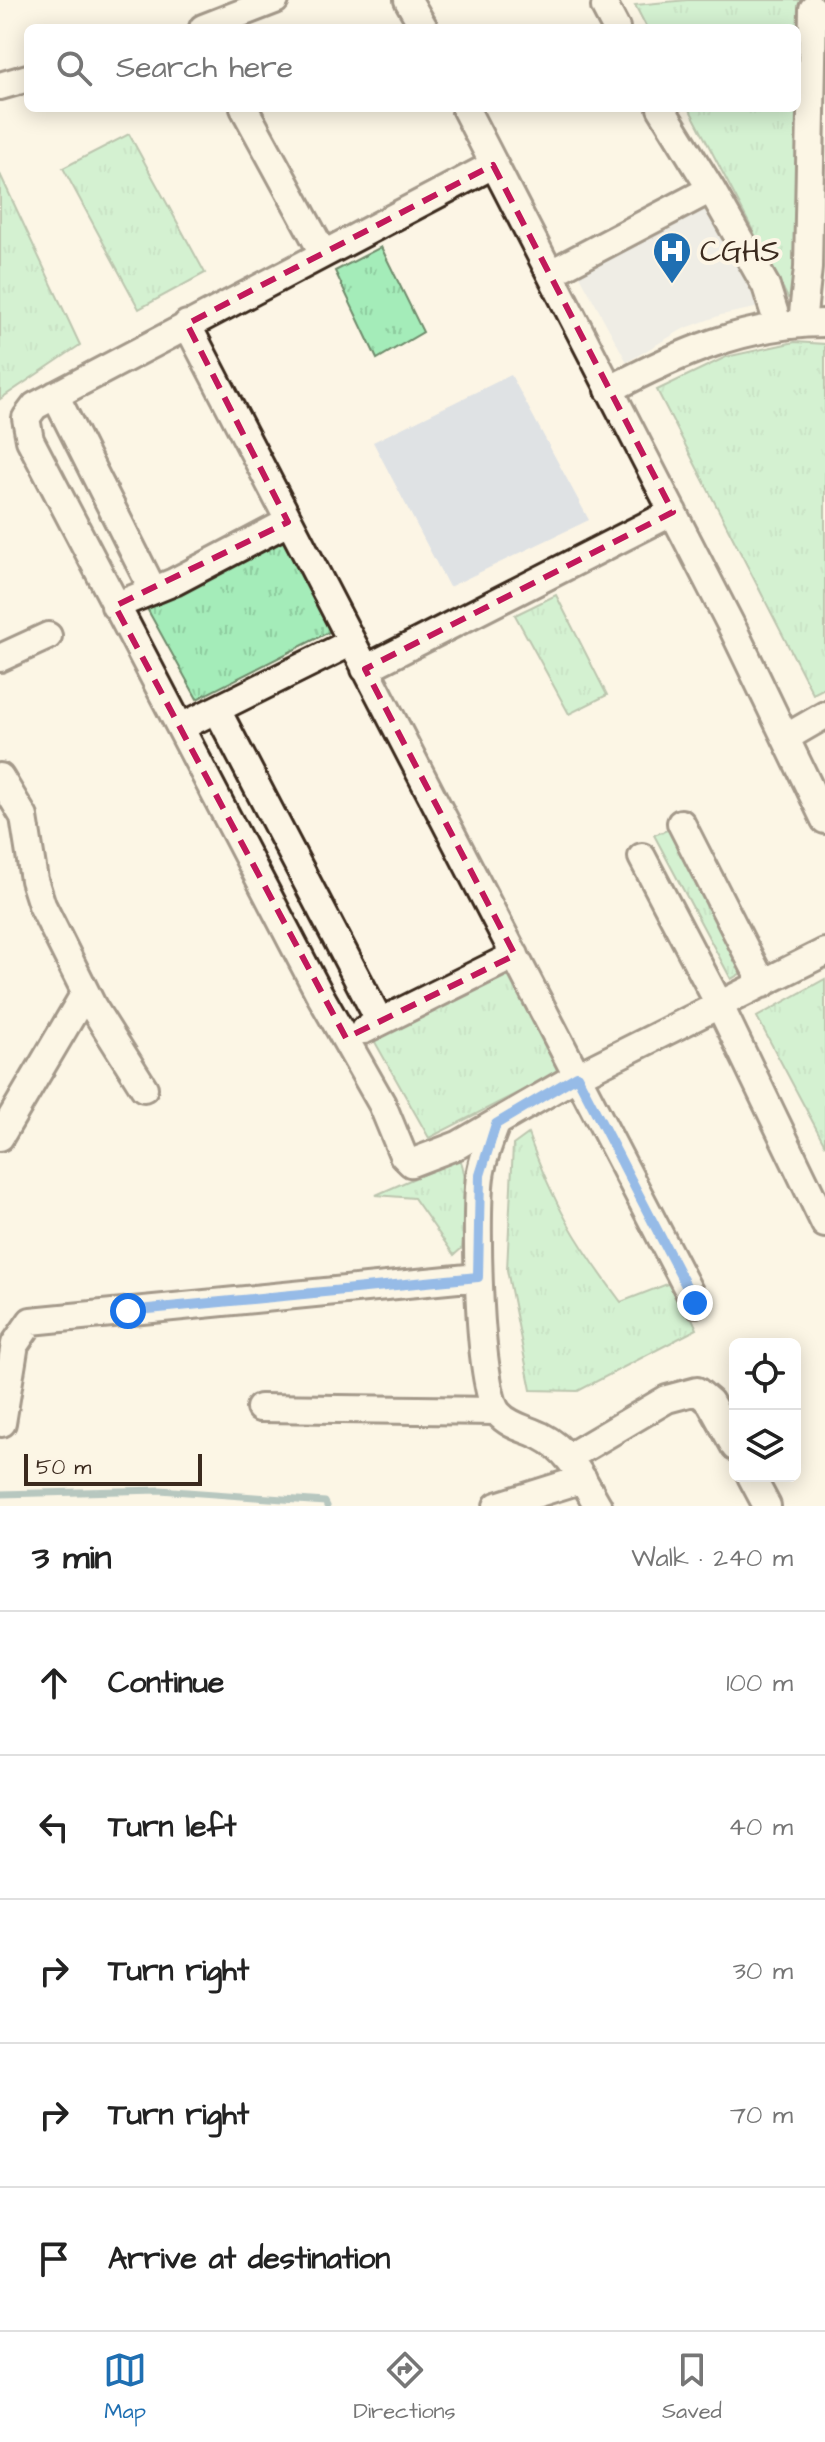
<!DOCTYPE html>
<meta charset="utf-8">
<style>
body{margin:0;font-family:"Architects Daughter",sans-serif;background:#f2f2f2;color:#222}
.controls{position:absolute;right:24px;bottom:24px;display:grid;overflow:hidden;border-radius:12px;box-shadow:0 4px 20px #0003}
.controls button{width:72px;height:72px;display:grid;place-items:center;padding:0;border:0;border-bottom:2px solid #e0e0e0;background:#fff;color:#222;font:40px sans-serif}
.scale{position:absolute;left:24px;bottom:20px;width:178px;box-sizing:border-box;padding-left:8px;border:4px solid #3b2a1e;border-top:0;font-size:22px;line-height:28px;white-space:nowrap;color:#3b2a1e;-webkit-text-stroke:6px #fcf5e5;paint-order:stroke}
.stop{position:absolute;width:24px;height:24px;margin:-18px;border:6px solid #1a73e8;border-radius:50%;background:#fff}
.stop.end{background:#1a73e8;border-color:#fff;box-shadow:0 2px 8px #0008}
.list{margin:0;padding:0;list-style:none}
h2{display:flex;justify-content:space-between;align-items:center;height:104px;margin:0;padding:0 32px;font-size:34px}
h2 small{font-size:26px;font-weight:400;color:#767676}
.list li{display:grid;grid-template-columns:52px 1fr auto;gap:24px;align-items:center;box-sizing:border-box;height:144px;padding:0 32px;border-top:2px solid #e0e0e0}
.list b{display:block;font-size:30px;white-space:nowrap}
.list em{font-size:26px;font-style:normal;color:#767676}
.icon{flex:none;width:44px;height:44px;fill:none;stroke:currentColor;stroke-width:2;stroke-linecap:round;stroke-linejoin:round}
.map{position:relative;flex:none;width:825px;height:1506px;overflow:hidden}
.search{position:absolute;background:#fff;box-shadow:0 4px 20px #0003;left:24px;right:24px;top:24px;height:88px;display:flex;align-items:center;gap:20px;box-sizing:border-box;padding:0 28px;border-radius:12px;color:#767676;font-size:30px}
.sheet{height:824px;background:#fff}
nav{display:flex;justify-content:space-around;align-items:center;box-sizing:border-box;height:112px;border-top:2px solid #e0e0e0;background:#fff;font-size:22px;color:#767676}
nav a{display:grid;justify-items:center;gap:4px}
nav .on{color:#1f6fb2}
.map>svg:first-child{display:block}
.built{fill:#dfe2e4}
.grass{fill:url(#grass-tufts);stroke:#708b6c;stroke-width:2}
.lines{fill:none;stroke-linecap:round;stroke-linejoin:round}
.stream{stroke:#658e91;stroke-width:7}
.minor-casing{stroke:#3b2a1e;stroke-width:32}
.minor{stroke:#fcf5e5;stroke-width:26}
.route{stroke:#1a73e8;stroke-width:10}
.marked{fill:none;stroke:#c2185b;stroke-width:6;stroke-dasharray:16 10;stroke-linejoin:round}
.labels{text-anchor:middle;stroke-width:8;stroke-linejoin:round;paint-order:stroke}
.poi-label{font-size:30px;fill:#3b2a1e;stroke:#fcf5e5;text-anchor:start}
</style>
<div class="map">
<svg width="825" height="1506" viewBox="0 0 825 1506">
<defs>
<pattern id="grass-tufts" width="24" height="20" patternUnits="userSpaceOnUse" patternTransform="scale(2)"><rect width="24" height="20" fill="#a4ecb9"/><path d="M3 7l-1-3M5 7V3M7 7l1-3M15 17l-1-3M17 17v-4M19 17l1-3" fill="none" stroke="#8ecb9f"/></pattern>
</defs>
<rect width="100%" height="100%" fill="#fcf5e5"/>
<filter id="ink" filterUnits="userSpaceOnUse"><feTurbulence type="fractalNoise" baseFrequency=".0125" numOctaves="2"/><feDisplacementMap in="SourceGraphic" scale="16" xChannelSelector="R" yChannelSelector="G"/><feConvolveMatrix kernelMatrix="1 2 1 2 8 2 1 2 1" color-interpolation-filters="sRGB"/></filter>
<g filter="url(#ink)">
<path class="built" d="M709,194l60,111 -48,10 -38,14 -56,33 -53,-97z
M511,375l78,145 -140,67 -76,-145z"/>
<path class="grass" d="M687,0h117l-8,288 -8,10 -99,-190h108v-80h-150l-12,-23z
M129,134l76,139 -66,36 -76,-141z
M0,174l80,171 -80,54z
M381,247l42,85 -46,27 -42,-88z
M795,342l30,2v344l-12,6 -156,-304 69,-33z
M289,534l46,95 -138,70 -52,-94z
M556,595l51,100 -38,19 -54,-99z
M670,829l73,143 -12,7 -77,-144z
M511,962l59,104 -141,72 -58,-103z
M825,979v166l-68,-128z
M528,1134c26,71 48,108 93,168l54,-21 22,48 -119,62 -47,-1 -24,-120 6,-125z
M460,1158c10,27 5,61 2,90l-8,7 -40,-57 -38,-3z"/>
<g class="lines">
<path class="stream" d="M0,1494l160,-4 165,12 2,4"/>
<defs>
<path id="minor" d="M408,0l16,28
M605,7l11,21
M203,28l72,-28
M0,86l28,-8
M244,108l79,145
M465,108l269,523 91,189
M493,165l-458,241 -9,12 4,22 290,555 62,109 21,51 8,8 47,-18 119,-69 248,-124
M711,189l55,97 12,38
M551,273l160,-84 -50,-81
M802,323l6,-55 5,-259
M187,324l508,979
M609,390c68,-36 138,-67 216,-67
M55,395l98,195
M115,606l59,-24 114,-60
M0,658l48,-22
M365,669l308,-157
M217,710l163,312
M181,727l169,-84
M787,737l38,-22
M0,777l24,40 10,63 8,25 51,102 51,81
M681,823l82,161
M642,857l78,149 105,218
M364,1030l151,-75
M496,1124c-6,17 -14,35 -16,53 -5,36 -2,212 18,236 11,13 29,16 43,23 30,15 41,43 57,70
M0,1137l85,-144
M260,1408l236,3
M2,1423l13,-79 16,-23 447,-44
M569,1457l98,-58 30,-8 13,11 25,45
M751,1476l16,30
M497,1506l86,-27"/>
</defs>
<use href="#minor" class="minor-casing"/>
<use href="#minor" class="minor"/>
</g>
</g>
<g class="lines" filter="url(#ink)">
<path class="route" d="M128,1311l350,-34 2,-102 16,-51 81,-48 118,227"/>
</g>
<path d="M0 0H825V1506H0ZM493,165l180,347 -308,157 150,286 -169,83 -231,-432 173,-84 -101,-198z" fill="#fcf5e5" fill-opacity=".55" fill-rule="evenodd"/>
<path class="marked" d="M493,165l180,347 -308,157 150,286 -169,83 -231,-432 173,-84 -101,-198z"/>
<defs>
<symbol id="hospital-pin" viewBox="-11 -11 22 30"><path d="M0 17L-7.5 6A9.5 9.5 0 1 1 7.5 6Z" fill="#1f6fb2" stroke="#fcf5e5"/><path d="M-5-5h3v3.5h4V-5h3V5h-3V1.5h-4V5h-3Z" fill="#fff"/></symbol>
</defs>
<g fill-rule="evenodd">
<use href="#hospital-pin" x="650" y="229" width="44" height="60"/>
</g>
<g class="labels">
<g class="poi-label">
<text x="700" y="261">CGHS</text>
</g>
</g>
</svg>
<div class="controls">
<button><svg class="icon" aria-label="locate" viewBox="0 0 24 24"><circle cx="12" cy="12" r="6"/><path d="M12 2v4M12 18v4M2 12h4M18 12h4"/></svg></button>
<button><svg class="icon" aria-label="layers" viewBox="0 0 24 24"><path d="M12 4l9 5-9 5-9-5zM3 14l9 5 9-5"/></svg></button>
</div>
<div class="scale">50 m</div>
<div class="stop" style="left:128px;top:1311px"></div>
<div class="stop end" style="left:695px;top:1303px"></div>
<div class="search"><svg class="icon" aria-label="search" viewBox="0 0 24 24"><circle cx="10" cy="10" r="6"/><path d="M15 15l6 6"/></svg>Search here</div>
</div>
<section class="sheet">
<h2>3 min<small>Walk · 240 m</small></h2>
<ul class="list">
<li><svg class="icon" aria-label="ahead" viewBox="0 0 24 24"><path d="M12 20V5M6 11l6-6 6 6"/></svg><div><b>Continue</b></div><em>100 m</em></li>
<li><svg class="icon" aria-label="left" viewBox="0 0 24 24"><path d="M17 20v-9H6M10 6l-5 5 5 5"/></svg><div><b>Turn left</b></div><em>40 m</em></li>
<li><svg class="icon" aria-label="right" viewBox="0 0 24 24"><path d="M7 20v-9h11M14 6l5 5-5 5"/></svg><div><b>Turn right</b></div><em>30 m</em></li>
<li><svg class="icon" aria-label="right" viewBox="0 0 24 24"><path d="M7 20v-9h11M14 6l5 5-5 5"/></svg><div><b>Turn right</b></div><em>70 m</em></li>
<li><svg class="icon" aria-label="arrive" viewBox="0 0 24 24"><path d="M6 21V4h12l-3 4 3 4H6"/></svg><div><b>Arrive at destination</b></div></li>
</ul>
</section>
<nav>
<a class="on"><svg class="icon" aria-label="map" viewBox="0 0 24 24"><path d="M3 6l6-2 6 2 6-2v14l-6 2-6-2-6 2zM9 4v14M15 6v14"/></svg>Map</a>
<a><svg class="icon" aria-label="directions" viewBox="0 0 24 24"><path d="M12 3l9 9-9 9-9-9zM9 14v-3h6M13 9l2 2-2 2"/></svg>Directions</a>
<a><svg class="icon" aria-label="saved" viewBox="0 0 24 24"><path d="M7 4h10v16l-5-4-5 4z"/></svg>Saved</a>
</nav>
